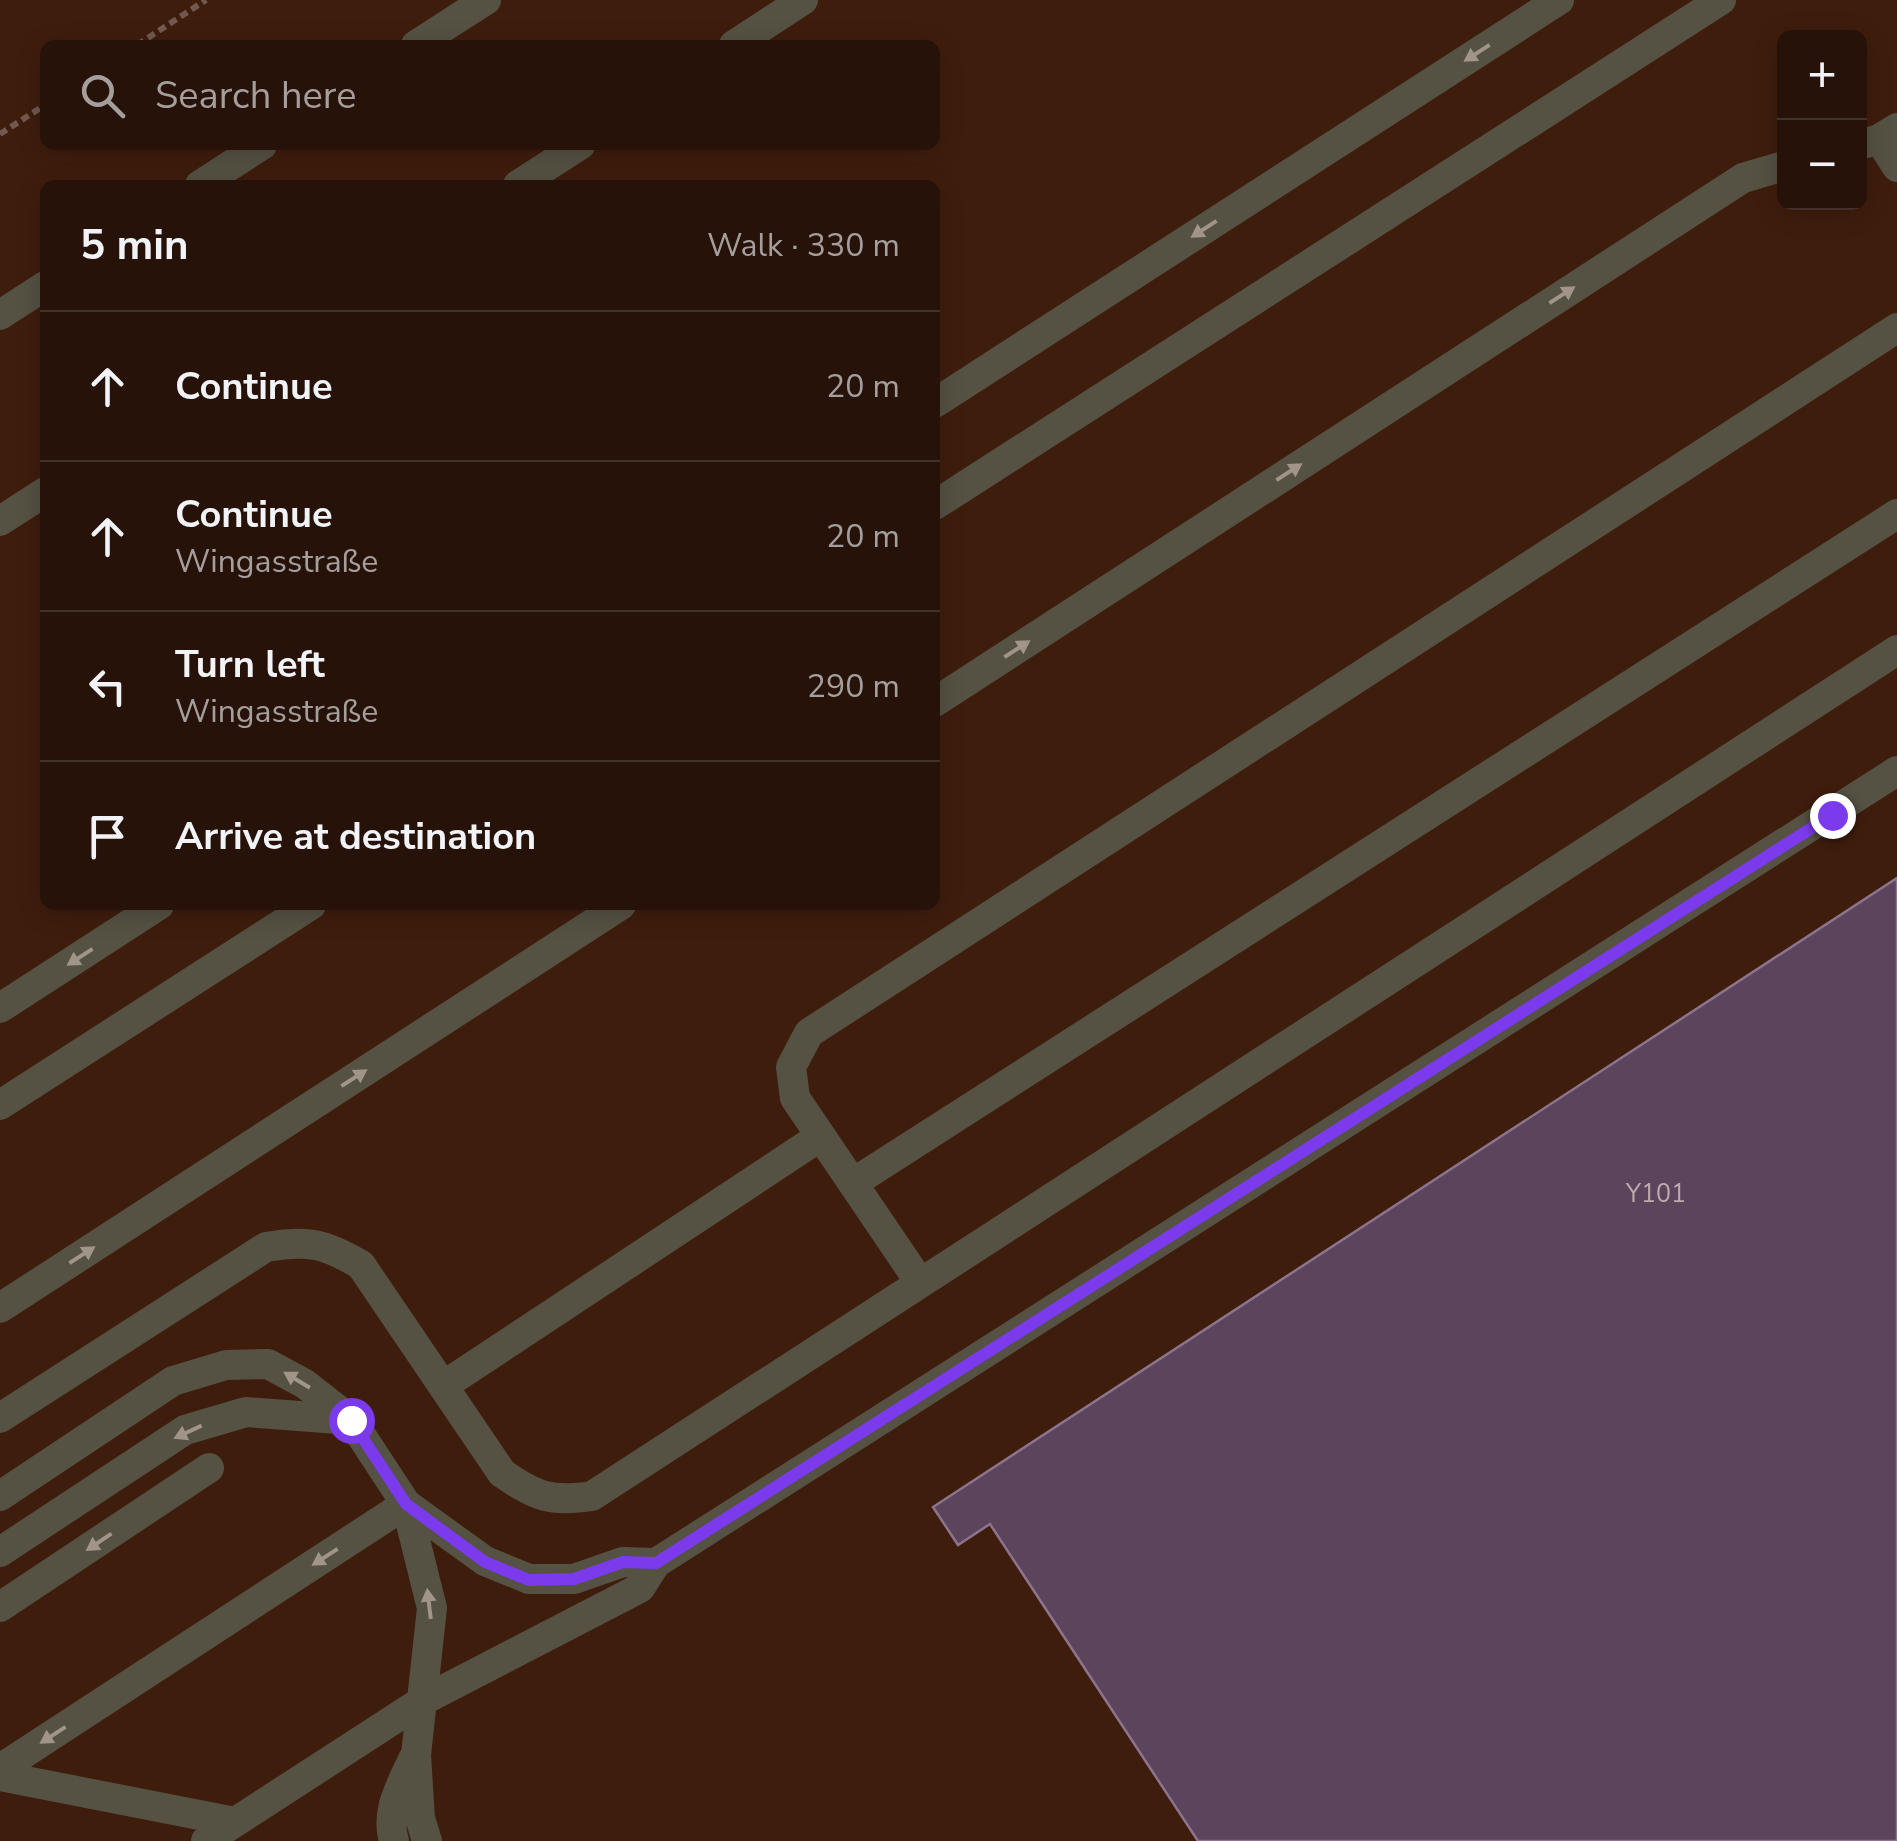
<!DOCTYPE html>
<meta charset="utf-8">
<style>
body{margin:0;font-family:"Nunito Sans",sans-serif;background:#2f1b12;color:#f1f3f6}
.controls{position:absolute;right:30px;top:30px;display:grid;overflow:hidden;border-radius:15px;box-shadow:0 5px 25px #0003}
.controls button{width:90px;height:90px;display:grid;place-items:center;padding:0;border:0;border-bottom:2px solid #43322a;background:#271209;color:#f1f3f6;font:50px sans-serif}
.stop{position:absolute;width:30px;height:30px;margin:-22px;border:8px solid #7c3aed;border-radius:50%;background:#fff}
.stop.end{background:#7c3aed;border-color:#fff;box-shadow:0 2px 10px #0008}
.list{margin:0;padding:0;list-style:none}
h2{display:flex;justify-content:space-between;align-items:center;height:130px;margin:0;padding:0 40px;font-size:42px}
h2 small{font-size:32px;font-weight:400;color:#a49e9c}
.list li{display:grid;grid-template-columns:65px 1fr auto;gap:30px;align-items:center;box-sizing:border-box;height:150px;padding:0 40px;border-top:2px solid #43322a}
.list b{display:block;font-size:38px;white-space:nowrap}
.list p{margin:0;font-size:32px;white-space:nowrap;color:#a49e9c}
.list em{font-size:32px;font-style:normal;color:#a49e9c}
.icon{flex:none;width:55px;height:55px;fill:none;stroke:currentColor;stroke-width:2;stroke-linecap:round;stroke-linejoin:round}
.map{position:relative;flex:none;width:1897px;height:1841px;overflow:hidden}
.search{position:absolute;background:#271209;box-shadow:0 5px 25px #0003;left:40px;top:40px;width:900px;height:110px;display:flex;align-items:center;gap:25px;box-sizing:border-box;padding:0 35px;border-radius:15px;color:#a49e9c;font-size:38px}
.panel{position:absolute;background:#271209;box-shadow:0 5px 25px #0003;left:40px;top:180px;width:900px;height:730px;border-radius:15px}
.map>svg:first-child{display:block}
.built{fill:#3f1d0d;fill-rule:evenodd}
.building{fill:#5c445c;stroke:#8d748d;stroke-width:2.5}
.lines{fill:none;stroke-linecap:round;stroke-linejoin:round}
.path{stroke:#72594f;stroke-width:6;stroke-dasharray:8 5;stroke-linecap:butt}
.minor{stroke:#555143;stroke-width:30}
.oneway{fill:#a1958a}
.route{stroke:#7c3aed;stroke-width:12}
.labels{text-anchor:middle;stroke-width:10;stroke-linejoin:round;paint-order:stroke}
.number-label{font-size:25px;fill:#bfabab}
</style>
<div class="map">
<svg width="1897" height="1841" viewBox="0 0 1897 1841">
<rect width="100%" height="100%" fill="#34180c"/>
<path class="built" d="M0,0h1897v1841h-1897zM1784,38h76v164h-76zM45,45h890v100h-890zM45,185h890v720h-890z"/>
<path class="building" d="M1897,878v963h-699l-208,-317 -32,21 -25,-38z"/>
<g class="lines">
<path class="path" d="M137,45l69,-45
M0,134l45,-29"/>
<path class="minor" d="M416,45l70,-45
M734,45l69,-45
M1879,139l18,28
M1860,145l19,-6 18,-11
M200,185l62,-40
M518,185l62,-40
M0,315l45,-29
M935,403l624,-403
M935,505l786,-505
M0,521l45,-29
M935,702l808,-524 41,-12
M0,1008l159,-103
M0,1105l311,-200
M853,1183l1044,-669
M919,1281l-124,-183 -4,-31 18,-34 1088,-705
M0,1308l621,-403
M443,1386l378,-250
M0,1418l266,-171c42,-7 58,-4 95,18l141,208c34,24 49,29 90,23l1305,-846
M0,1496l173,-115 53,-16 42,-1 37,20 46,36 55,84 26,104 -16,147 4,63 7,23
M406,1504l79,57 44,18h45l49,-17 33,1 1241,-792
M0,1552l185,-122 61,-18 105,8
M0,1607l209,-139
M0,1769l406,-265
M0,1776l235,46
M206,1841l216,-140 218,-113 16,-25
M394,1841c-9,-30 7,-55 19,-82"/>
</g>
<defs><path id="oneway-solid" d="M-6-.8H1V-3.2L6.5 0L1 3.2V.8H-6Z" transform="scale(2.5)"/></defs>
<g class="oneway">
<use href="#oneway-solid" transform="translate(1477 53) rotate(147)"/>
<use href="#oneway-solid" transform="translate(1204 229) rotate(147)"/>
<use href="#oneway-solid" transform="translate(1562 295) rotate(-33)"/>
<use href="#oneway-solid" transform="translate(1289 472) rotate(-33)"/>
<use href="#oneway-solid" transform="translate(1017 649) rotate(-33)"/>
<use href="#oneway-solid" transform="translate(80 957) rotate(147)"/>
<use href="#oneway-solid" transform="translate(354 1078) rotate(-33)"/>
<use href="#oneway-solid" transform="translate(82 1255) rotate(-33)"/>
<use href="#oneway-solid" transform="translate(297 1380) rotate(-149)"/>
<use href="#oneway-solid" transform="translate(188 1432) rotate(155)"/>
<use href="#oneway-solid" transform="translate(99 1542) rotate(146)"/>
<use href="#oneway-solid" transform="translate(325 1557) rotate(147)"/>
<use href="#oneway-solid" transform="translate(429 1604) rotate(-97)"/>
<use href="#oneway-solid" transform="translate(53 1735) rotate(147)"/>
</g>
<g class="lines">
<path class="route" d="M351,1420l55,84 79,58 44,18 45,-1 49,-17 33,1 1176,-748"/>
</g>
<g class="labels">
<g class="number-label">
<text x="1656" y="1202">Y101</text>
</g>
</g>
</svg>
<div class="controls">
<button>+</button>
<button>−</button>
</div>
<div class="stop" style="left:351px;top:1420px"></div>
<div class="stop end" style="left:1832px;top:815px"></div>
<div class="search"><svg class="icon" aria-label="search" viewBox="0 0 24 24"><circle cx="10" cy="10" r="6"/><path d="M15 15l6 6"/></svg>Search here</div>
<section class="panel">
<h2>5 min<small>Walk · 330 m</small></h2>
<ul class="list">
<li><svg class="icon" aria-label="ahead" viewBox="0 0 24 24"><path d="M12 20V5M6 11l6-6 6 6"/></svg><div><b>Continue</b></div><em>20 m</em></li>
<li><svg class="icon" aria-label="ahead" viewBox="0 0 24 24"><path d="M12 20V5M6 11l6-6 6 6"/></svg><div><b>Continue</b><p>Wingasstraße</p></div><em>20 m</em></li>
<li><svg class="icon" aria-label="left" viewBox="0 0 24 24"><path d="M17 20v-9H6M10 6l-5 5 5 5"/></svg><div><b>Turn left</b><p>Wingasstraße</p></div><em>290 m</em></li>
<li><svg class="icon" aria-label="arrive" viewBox="0 0 24 24"><path d="M6 21V4h12l-3 4 3 4H6"/></svg><div><b>Arrive at destination</b></div></li>
</ul>
</section>
</div>
